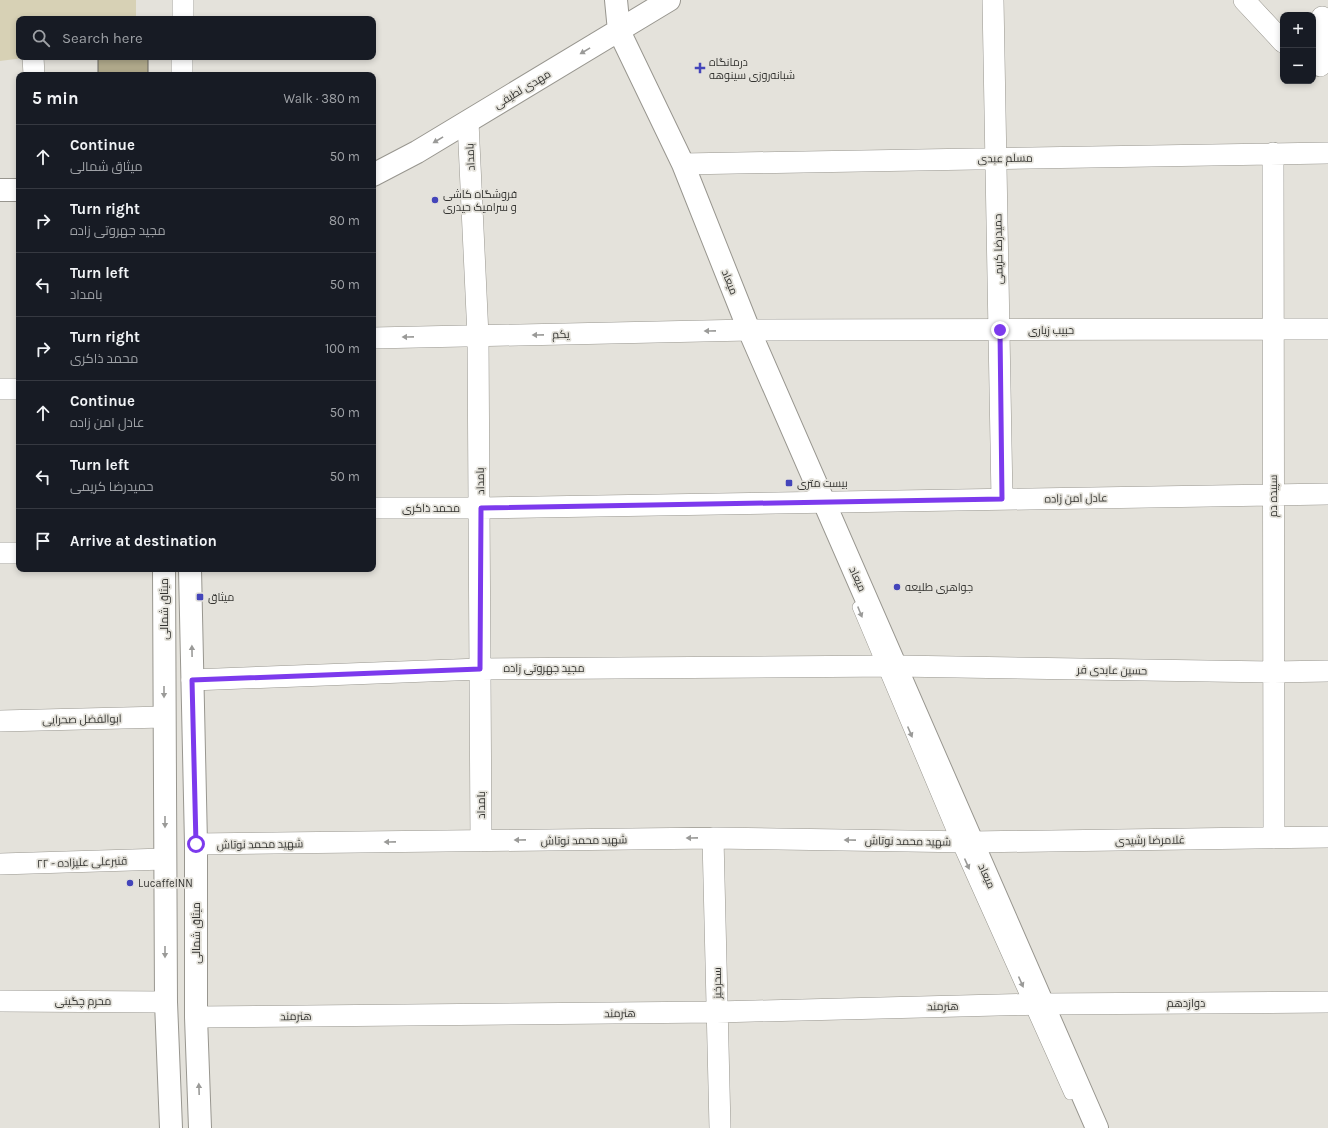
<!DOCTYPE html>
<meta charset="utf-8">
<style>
body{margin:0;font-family:Karla,Cairo,sans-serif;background:#242831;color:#f1f3f6}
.controls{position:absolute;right:12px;top:12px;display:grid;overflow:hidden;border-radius:8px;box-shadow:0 2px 6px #0003}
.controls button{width:36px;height:36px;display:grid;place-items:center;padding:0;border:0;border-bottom:1px solid #363941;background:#171b24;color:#f1f3f6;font:20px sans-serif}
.stop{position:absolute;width:12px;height:12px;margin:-9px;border:3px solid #7c3aed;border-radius:50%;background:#fff}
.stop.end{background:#7c3aed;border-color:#fff;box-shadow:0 1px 4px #0008}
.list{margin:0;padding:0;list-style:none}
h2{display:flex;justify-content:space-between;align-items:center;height:52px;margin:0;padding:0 16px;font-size:17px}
h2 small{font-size:13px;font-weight:400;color:#9ea1a6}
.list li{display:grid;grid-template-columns:26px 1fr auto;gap:12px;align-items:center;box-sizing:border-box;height:64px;padding:0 16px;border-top:1px solid #363941}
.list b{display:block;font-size:15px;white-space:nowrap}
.list p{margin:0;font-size:13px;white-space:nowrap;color:#9ea1a6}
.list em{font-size:13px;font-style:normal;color:#9ea1a6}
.icon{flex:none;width:22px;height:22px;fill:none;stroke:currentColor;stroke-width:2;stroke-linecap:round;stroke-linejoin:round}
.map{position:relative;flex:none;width:1328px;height:1128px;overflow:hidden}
.search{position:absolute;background:#171b24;box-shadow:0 2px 6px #0003;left:16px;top:16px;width:360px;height:44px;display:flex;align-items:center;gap:10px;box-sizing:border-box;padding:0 14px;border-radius:8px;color:#9ea1a6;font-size:15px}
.panel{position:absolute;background:#171b24;box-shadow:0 2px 6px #0003;left:16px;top:72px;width:360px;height:500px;border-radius:8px}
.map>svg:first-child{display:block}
.green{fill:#d7d1b5}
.building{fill:#b1aa8c;stroke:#696760}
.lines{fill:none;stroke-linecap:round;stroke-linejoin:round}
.service-casing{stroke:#98968f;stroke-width:12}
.minor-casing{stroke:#98968f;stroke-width:22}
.secondary-casing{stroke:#98968f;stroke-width:24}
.service{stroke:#fff;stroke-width:11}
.minor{stroke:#fff;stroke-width:21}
.secondary{stroke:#fff;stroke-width:22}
.oneway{fill:#9a9a98}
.route{stroke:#7c3aed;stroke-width:5}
.poi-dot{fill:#4445ba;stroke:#e4e2db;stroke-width:1.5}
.labels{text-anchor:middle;stroke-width:3.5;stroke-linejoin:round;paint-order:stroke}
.poi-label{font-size:11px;fill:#343431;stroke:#e4e2db;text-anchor:start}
.street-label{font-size:11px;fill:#343431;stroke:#e4e2db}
</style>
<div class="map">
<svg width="1328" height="1128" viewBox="0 0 1328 1128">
<rect width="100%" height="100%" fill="#e4e2db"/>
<path class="green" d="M0,0h136v16l-4,3h-113v38h12l-31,4z"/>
<path class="building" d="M98,57h50v18h-50z"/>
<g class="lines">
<defs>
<path id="service" d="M858,607l99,235 113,252"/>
<path id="minor" d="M993,0l9,499
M1244,0l39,42
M183,19v-19
M33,57l1,18
M1320,66l2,-49
M182,75v-18
M468,122l10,214 3,505
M1273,153l1,685
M683,164l645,-11
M373,338l376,-8 579,-1
M0,389h19
M373,508h108l847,-14
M0,553h19
M192,680l288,-11 416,-3 378,6 54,-1
M0,721l164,-4
M713,838l7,290
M196,844l517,-6 259,4 356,-5
M0,864l165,-5
M0,1001l166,1
M196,1017l521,-5 326,-8 285,-2"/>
<path id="secondary" d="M616,0l3,31 64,133 66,166 348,798
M373,175l44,-23 252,-152
M0,190h19
M164,569l2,433 5,126
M190,569l6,275v173l4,111"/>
</defs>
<use href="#service" class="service-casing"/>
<use href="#minor" class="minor-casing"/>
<use href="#secondary" class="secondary-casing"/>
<use href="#service" class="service"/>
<use href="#minor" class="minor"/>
<use href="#secondary" class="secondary"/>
</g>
<defs><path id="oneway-solid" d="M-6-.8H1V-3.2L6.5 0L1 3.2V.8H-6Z"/></defs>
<g class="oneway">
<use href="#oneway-solid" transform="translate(585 51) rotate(149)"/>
<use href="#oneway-solid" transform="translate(438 140) rotate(149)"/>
<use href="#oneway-solid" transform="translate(710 331) rotate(179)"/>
<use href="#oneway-solid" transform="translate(538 335) rotate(179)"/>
<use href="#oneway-solid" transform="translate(408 337) rotate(179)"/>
<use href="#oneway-solid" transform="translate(860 612) rotate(68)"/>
<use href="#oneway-solid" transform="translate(192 651) rotate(-91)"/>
<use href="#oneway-solid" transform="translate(164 692) rotate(90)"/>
<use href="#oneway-solid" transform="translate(910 732) rotate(67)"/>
<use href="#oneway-solid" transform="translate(165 822) rotate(90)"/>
<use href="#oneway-solid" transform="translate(692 838) rotate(179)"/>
<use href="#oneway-solid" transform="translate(520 840) rotate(179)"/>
<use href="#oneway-solid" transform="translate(850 840) rotate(-179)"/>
<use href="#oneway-solid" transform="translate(390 842) rotate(179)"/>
<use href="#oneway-solid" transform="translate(967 864) rotate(66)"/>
<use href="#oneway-solid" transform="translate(165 952) rotate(90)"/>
<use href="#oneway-solid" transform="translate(1021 982) rotate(66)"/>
<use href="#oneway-solid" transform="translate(199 1089) rotate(-92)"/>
</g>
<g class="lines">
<path class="route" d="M196,844l-4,-164 288,-11 1,-161 521,-9 -2,-169"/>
</g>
<g class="poi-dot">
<path d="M698 62h4v4h4v4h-4v4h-4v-4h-4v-4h4z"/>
<circle cx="435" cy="200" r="4"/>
<rect x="785" y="479" width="8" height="8" rx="2"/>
<circle cx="897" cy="587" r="4"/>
<rect x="196" y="593" width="8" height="8" rx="2"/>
<circle cx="130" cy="883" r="4"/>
</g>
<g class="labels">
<g class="poi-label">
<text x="709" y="66">درمانگاه<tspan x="709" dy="13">شبانه‌روزی سینوهه</tspan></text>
<text x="443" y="198">فروشگاه کاشی<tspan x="443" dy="13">و سرامیک حیدری</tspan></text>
<text x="797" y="487">بیست متری</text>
<text x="905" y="591">جواهری طلیعه</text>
<text x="208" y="601">میثاق</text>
<text x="138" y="887">LucaffeINN</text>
</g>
<g class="street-label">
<text transform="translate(522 89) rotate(-31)" y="4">مهدی لطیفی</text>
<text transform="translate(470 157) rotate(-93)" y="4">بامداد</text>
<text transform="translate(1005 158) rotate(-1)" y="4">مسلم عبدی</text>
<text transform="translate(998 249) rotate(-91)" y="4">حمیدرضا کریمی</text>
<text transform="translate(730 282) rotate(68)" y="4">میعاد</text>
<text x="1051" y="334">حبیب زیاری</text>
<text transform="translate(561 334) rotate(-1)" y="4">یکم</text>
<text transform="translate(480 481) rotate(-91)" y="4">بامداد</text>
<text transform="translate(1273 496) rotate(-90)" y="4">سپیده دم</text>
<text transform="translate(1076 498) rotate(-1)" y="4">عادل امن زاده</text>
<text x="431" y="512">محمد ذاکری</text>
<text transform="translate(858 579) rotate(66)" y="4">میعاد</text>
<text transform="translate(164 609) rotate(-90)" y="4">میثاق شمالی</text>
<text x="544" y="672">مجید جهروتی زاده</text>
<text transform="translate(1112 670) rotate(1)" y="4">حسین عابدی‌ فر</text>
<text transform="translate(82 719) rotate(-1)" y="4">ابوالفضل صحرایی</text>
<text transform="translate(481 805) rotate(-90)" y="4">بامداد</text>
<text transform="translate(584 840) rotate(-1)" y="4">شهید محمد نوتاش</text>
<text transform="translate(1150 840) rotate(-1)" y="4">غلامرضا رشیدی</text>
<text transform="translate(908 841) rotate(1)" y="4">شهید محمد نوتاش</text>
<text transform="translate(260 844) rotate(-1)" y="4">شهید محمد نوتاش</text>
<text transform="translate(82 862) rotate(-2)" y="4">قنبرعلی علیزاده - ۲۲</text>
<text transform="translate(987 876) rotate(66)" y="4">میعاد</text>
<text transform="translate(196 933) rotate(-90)" y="4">میثاق شمالی</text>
<text transform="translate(717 983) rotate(-91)" y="4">سحرخیز</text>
<text x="83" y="1005">محرم چگینی</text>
<text x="1186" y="1007">دوازدهم</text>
<text transform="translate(943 1006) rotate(-1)" y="4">هنرمند</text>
<text transform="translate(620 1013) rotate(-1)" y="4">هنرمند</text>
<text transform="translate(296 1016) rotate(-1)" y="4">هنرمند</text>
</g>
</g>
</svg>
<div class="controls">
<button>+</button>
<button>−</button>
</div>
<div class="stop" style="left:196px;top:844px"></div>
<div class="stop end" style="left:1000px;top:330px"></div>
<div class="search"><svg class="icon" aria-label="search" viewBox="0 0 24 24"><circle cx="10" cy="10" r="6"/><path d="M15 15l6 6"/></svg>Search here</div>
<section class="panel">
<h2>5 min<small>Walk · 380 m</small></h2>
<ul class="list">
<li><svg class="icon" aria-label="ahead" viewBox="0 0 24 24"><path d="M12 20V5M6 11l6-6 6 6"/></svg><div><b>Continue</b><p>میثاق شمالی</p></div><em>50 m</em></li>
<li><svg class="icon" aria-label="right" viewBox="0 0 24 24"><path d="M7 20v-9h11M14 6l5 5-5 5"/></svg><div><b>Turn right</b><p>مجید جهروتی زاده</p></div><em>80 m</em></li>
<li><svg class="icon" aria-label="left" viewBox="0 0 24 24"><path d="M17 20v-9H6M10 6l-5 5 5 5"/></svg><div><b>Turn left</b><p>بامداد</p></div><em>50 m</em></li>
<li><svg class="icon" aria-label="right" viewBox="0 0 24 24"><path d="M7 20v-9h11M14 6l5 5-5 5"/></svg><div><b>Turn right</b><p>محمد ذاکری</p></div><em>100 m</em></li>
<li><svg class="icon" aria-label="ahead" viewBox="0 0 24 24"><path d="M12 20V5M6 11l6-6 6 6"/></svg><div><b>Continue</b><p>عادل امن زاده</p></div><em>50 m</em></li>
<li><svg class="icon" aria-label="left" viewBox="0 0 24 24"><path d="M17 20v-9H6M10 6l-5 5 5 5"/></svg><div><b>Turn left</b><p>حمیدرضا کریمی</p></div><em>50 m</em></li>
<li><svg class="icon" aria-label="arrive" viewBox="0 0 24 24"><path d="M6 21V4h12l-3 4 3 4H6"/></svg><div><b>Arrive at destination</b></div></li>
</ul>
</section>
</div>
